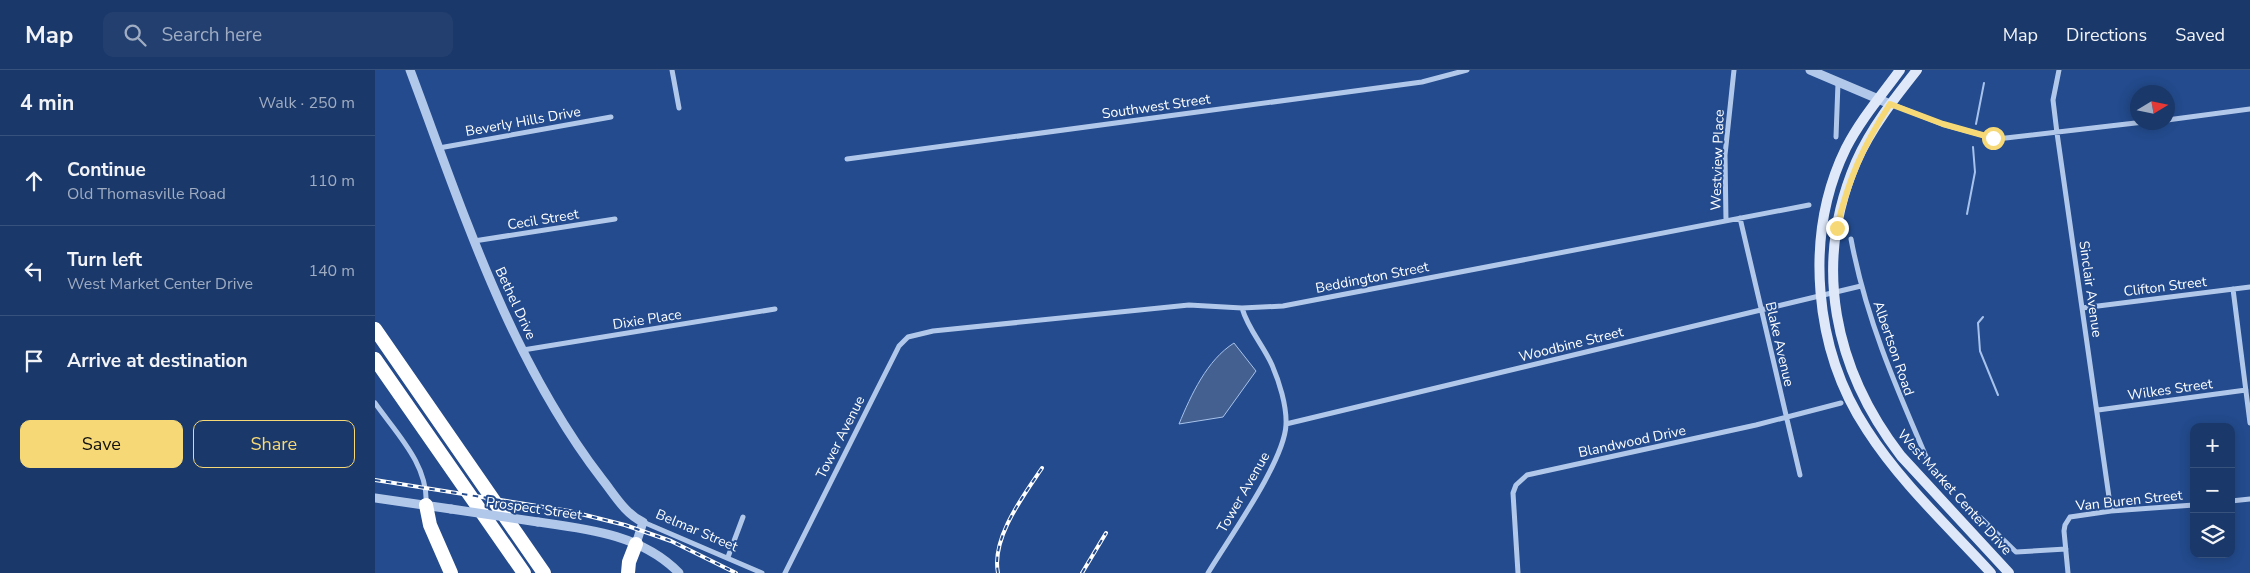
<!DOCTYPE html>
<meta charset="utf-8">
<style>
body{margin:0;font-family:"Nunito Sans",sans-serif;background:#233f70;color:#f1f3f6}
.controls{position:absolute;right:15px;bottom:15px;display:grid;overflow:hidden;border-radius:10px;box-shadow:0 2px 12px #0003}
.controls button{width:45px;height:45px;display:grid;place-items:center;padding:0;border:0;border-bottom:1px solid #38527e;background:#1a386a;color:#f1f3f6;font:25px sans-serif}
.compass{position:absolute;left:1755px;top:15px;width:45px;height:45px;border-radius:50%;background:#1a386a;box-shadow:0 2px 12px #0003;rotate:80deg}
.stop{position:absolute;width:15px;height:15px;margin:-11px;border:4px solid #f6d976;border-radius:50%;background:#fff}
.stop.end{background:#f6d976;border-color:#fff;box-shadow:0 1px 5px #0008}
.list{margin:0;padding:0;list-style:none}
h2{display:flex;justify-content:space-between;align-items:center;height:65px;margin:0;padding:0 20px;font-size:21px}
h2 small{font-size:16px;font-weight:400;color:#9facc1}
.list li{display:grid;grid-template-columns:32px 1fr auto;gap:15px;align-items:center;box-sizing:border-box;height:90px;padding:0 20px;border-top:1px solid #38527e}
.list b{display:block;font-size:19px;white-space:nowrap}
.list p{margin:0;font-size:16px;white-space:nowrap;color:#9facc1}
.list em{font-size:16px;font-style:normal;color:#9facc1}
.actions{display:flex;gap:10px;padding:15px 20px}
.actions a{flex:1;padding:11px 0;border:1px solid #f6d976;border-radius:10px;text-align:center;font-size:18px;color:#f6d976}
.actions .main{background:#f6d976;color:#111}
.icon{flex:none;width:28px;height:28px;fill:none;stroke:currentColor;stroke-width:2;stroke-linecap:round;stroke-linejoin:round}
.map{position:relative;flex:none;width:1875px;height:503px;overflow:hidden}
header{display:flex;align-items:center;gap:30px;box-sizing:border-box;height:70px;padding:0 25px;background:#1a386a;border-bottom:1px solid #38527e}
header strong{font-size:24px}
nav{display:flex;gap:28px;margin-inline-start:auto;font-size:18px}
.search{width:350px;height:45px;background:#233f70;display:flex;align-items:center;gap:12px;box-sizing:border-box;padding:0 18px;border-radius:10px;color:#9facc1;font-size:19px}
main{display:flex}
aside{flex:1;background:#1a386a}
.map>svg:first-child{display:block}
.water{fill:#446090;stroke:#a7c2ec}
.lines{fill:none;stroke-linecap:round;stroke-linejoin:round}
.stream{stroke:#a7c2ec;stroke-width:2}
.minor{stroke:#b2c8eb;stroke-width:5}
.tertiary{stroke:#b2c8eb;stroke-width:9}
.secondary{stroke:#dee8f9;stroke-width:10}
.motorway{stroke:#fff;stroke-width:14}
.rail-casing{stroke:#fff;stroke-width:4}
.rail{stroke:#234b8d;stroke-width:2;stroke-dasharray:5.5;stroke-linecap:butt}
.tertiary-bridge{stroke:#b2c8eb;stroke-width:9}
.route{stroke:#f6d976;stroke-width:6}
.labels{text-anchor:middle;stroke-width:4;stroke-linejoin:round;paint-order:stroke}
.street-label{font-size:14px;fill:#fff;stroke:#234b8d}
</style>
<header>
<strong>Map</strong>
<div class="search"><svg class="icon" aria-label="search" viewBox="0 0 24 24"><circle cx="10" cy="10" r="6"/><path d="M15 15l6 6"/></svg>Search here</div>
<nav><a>Map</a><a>Directions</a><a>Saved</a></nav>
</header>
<main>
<aside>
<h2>4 min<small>Walk · 250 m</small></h2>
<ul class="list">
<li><svg class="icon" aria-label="ahead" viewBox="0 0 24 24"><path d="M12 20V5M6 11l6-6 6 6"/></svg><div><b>Continue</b><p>Old Thomasville Road</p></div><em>110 m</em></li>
<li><svg class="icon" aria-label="left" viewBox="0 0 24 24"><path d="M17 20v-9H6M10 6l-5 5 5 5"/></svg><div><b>Turn left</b><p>West Market Center Drive</p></div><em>140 m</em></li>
<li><svg class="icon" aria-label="arrive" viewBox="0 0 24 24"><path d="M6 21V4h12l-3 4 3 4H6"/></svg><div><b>Arrive at destination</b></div></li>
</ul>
<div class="actions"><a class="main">Save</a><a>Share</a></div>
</aside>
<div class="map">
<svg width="1875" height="503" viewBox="0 0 1875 503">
<rect width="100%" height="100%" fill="#234b8d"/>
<path class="water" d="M859,273l22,28 -33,46 -44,7c12,-29 28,-64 55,-81z"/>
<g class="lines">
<path class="stream" d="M1601,54l8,-41
M1592,144l8,-42 -2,-25
M1608,247l-5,6 2,28 18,44"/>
<path class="minor" d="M297,0l7,38
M1684,0l-6,30 4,33 54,378
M1516,34l51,20 55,15 147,-17
M1792,50l83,-11
M1461,67l2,-54
M64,78l172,-31
M472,89l575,-77 45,-12
M1365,148l60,257
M1351,151l-1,-66 9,-85
M1476,169c15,80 45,148 77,222
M99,171l141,-22
M1858,219l17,134
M1707,238l168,-21
M148,280l252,-41
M0,333c21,30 54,62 51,102
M1723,340l148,-20
M911,354l575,-138
M1856,431l19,-2
M1606,448l35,34 50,-3
M268,452l119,51
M353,487l15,-40
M410,503l114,-227 9,-9 25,-6 256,-26 53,3 41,-2 526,-101
M833,503c21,-35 76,-111 78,-148 1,-19 -7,-44 -14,-60 -9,-20 -24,-36 -30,-57
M1143,503l-5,-80 3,-8 11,-10 229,-50 85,-22
M1693,503l-4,-42 1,-6 5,-8 41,-6 83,-6"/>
<path class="tertiary" d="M35,0c53,141 99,288 192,409 12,15 23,35 41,43l-7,22
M1435,0l80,34
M0,428l76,11
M163,452c51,7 104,13 141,51"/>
<path class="secondary" d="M1525,0c-19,26 -39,49 -54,78 -43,88 -32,202 21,282 34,53 82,97 124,143
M1542,0c-23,29 -46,58 -61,92 -44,103 -22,207 45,294l108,117"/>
<path class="motorway" d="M0,259l169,244
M0,289l149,214
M51,435l4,20 21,48
M253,503l1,-11 7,-18"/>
<defs>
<path id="rail" d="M0,410l194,31 56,14 46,16 65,32
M623,503c-7,-35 26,-78 44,-105
M707,503l24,-40"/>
</defs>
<use href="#rail" class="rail-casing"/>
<use href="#rail" class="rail"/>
<path class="tertiary-bridge" d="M76,439l87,13"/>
</g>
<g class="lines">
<path class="route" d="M1462,158c11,-48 26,-82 53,-124l53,20 50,14"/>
</g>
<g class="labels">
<g class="street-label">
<text transform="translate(781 36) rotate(-8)" y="5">Southwest Street</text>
<text transform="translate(148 51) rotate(-10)" y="5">Beverly Hills Drive</text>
<text transform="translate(1342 90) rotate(-88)" y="5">Westview Place</text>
<text transform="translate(168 149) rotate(-9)" y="5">Cecil Street</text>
<text transform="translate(997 207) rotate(-11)" y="5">Beddington Street</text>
<text transform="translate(1790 216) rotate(-7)" y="5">Clifton Street</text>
<text transform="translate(1716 219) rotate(82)" y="5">Sinclair Avenue</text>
<text transform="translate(141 233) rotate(65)" y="5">Bethel Drive</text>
<text transform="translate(272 249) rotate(-9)" y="5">Dixie Place</text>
<text transform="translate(1196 274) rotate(-14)" y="5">Woodbine Street</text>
<text transform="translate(1405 274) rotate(77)" y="5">Blake Avenue</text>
<text transform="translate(1519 278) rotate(71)" y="5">Albertson Road</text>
<text transform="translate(1795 319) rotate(-8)" y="5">Wilkes Street</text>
<text transform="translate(465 367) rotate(-63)" y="5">Tower Avenue</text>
<text transform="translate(1257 371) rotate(-12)" y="5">Blandwood Drive</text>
<text transform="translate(868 422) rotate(-60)" y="5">Tower Avenue</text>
<text transform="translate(1580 422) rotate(48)" y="5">West Market Center Drive</text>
<text transform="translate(1754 430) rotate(-6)" y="5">Van Buren Street</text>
<text transform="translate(159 438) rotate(8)" y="5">Prospect Street</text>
<text transform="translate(322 460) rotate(23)" y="5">Belmar Street</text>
</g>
</g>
</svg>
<div class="controls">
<button>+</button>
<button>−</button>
<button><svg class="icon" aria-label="layers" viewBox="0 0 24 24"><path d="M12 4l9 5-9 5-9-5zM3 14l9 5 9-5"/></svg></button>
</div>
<svg class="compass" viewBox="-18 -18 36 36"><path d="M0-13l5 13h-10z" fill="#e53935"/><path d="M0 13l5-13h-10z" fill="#9facc1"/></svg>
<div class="stop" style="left:1618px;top:68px"></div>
<div class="stop end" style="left:1462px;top:158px"></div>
</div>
</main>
